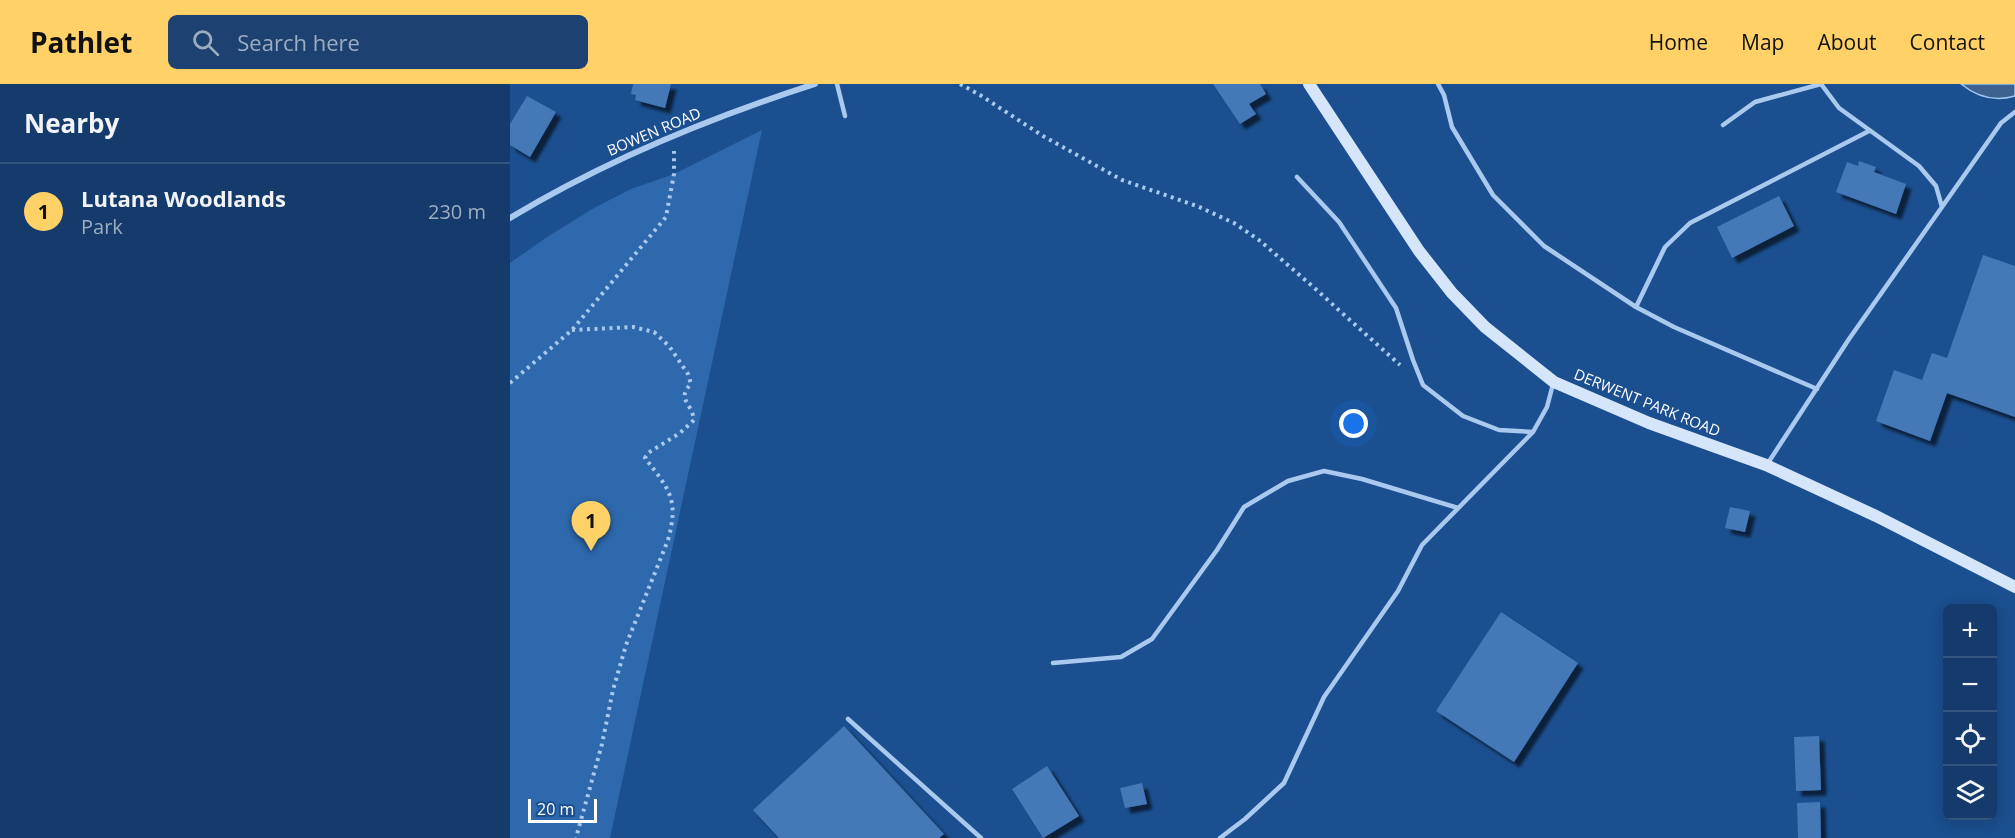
<!DOCTYPE html>
<meta charset="utf-8">
<style>
body{margin:0;font-family:"Open Sans",sans-serif;background:#1d4271;color:#f1f3f6}
.controls{position:absolute;right:18px;bottom:18px;display:grid;overflow:hidden;border-radius:9px;box-shadow:0 3px 15px #0003}
.controls button{width:54px;height:54px;display:grid;place-items:center;padding:0;border:0;border-bottom:2px solid #33557e;background:#143b6b;color:#f1f3f6;font:30px sans-serif}
.scale{position:absolute;left:18px;bottom:15px;width:69px;box-sizing:border-box;padding-left:6px;border:3px solid #fff;border-top:0;font-size:16px;line-height:21px;white-space:nowrap;color:#fff;-webkit-text-stroke:4px #1b4f8f;paint-order:stroke}
.you{position:absolute;left:844px;top:340px;width:21px;height:21px;margin:-15px;border:4px solid #fff;border-radius:50%;background:#1a73e8;box-shadow:0 0 0 9px #1a73e833}
.badge{display:grid;place-items:center;width:39px;height:39px;border-radius:50%;background:#ffd166;color:#111;font-size:20px;font-weight:700}
.pin{position:absolute;translate:-50% -50px;filter:drop-shadow(0 2px 3px #0008)}
.pin::after{content:'';position:absolute;top:32px;width:21px;height:18px;background:inherit;clip-path:polygon(0 0,100% 0,50% 100%)}
.list{margin:0;padding:0;list-style:none}
h2{display:flex;justify-content:space-between;align-items:center;height:78px;margin:0;padding:0 24px;font-size:26px}
h2 small{font-size:20px;font-weight:400;color:#9dadc1}
.list li{display:grid;grid-template-columns:39px 1fr auto;gap:18px;align-items:center;box-sizing:border-box;height:96px;padding:0 24px;border-top:2px solid #33557e}
.list b{display:block;font-size:22px;white-space:nowrap}
.list p{margin:0;font-size:20px;white-space:nowrap;color:#9dadc1}
.list em{font-size:20px;font-style:normal;color:#9dadc1}
.icon{flex:none;width:33px;height:33px;fill:none;stroke:currentColor;stroke-width:2;stroke-linecap:round;stroke-linejoin:round}
.map{position:relative;flex:none;width:1505px;height:754px;overflow:hidden}
header{display:flex;align-items:center;gap:36px;box-sizing:border-box;height:84px;padding:0 30px;background:#ffd166;color:#111}
header strong{font-size:28px}
nav{display:flex;gap:33px;margin-inline-start:auto;font-size:21px}
.search{width:420px;height:54px;background:#1d4271;display:flex;align-items:center;gap:15px;box-sizing:border-box;padding:0 21px;border-radius:9px;color:#9dadc1;font-size:22px}
main{display:flex}
aside{flex:1;background:#143b6b}
.map>svg:first-child{display:block}
.green{fill:#2e69ad}
.water{fill:#3c6290;stroke:#9cc4f0;stroke-width:1.5}
.building{fill:#4478b7;filter:url(#shadow)}
.lines{fill:none;stroke-linecap:round;stroke-linejoin:round}
.path{stroke:#a9c9ee;stroke-width:4;stroke-dasharray:3 4.5;stroke-linecap:butt}
.lane{stroke:#a9c9ee;stroke-width:4.5}
.street{stroke:#a9c9ee;stroke-width:6}
.secondary{stroke:#d6e6fa;stroke-width:12}
.labels{text-anchor:middle;stroke-width:6;stroke-linejoin:round;paint-order:stroke}
.street-label{font-size:15px;fill:#fff;stroke:#1b4f8f}
</style>
<header>
<strong>Pathlet</strong>
<div class="search"><svg class="icon" aria-label="search" viewBox="0 0 24 24"><circle cx="10" cy="10" r="6"/><path d="M15 15l6 6"/></svg>Search here</div>
<nav><a>Home</a><a>Map</a><a>About</a><a>Contact</a></nav>
</header>
<main>
<aside>
<h2>Nearby<small></small></h2>
<ul class="list">
<li><span class="badge">1</span><div><b>Lutana Woodlands</b><p>Park</p></div><em>230 m</em></li>
</ul>
</aside>
<div class="map">
<svg width="1505" height="754" viewBox="0 0 1505 754">
<defs>
<filter id="shadow"><feDropShadow dx="5.5" dy="5.5" stdDeviation="1.5" flood-color="#0009"/></filter>
</defs>
<rect width="100%" height="100%" fill="#1b4f8f"/>
<path class="green" d="M252,46l-152,708h-100v-575l37,-26 47,-29 37,-19 43,-15z"/>
<path class="water" d="M1451,0h54v12c-20,6 -38,1 -54,-12z"/>
<path class="building" d="M123,0h38l-6,24 -30,-8 1,-5 -5,-1z
M703,0h47l6,10 -17,10 7,10 -16,10z
M17,12l29,16 -26,45 -20,-12v-21z
M1349,77l17,6 -2,5 32,12 -10,30 -60,-22 11,-30 11,4z
M1269,112l15,30 -62,32 -15,-31z
M1473,171l32,11v151l-68,-24 -17,48 -54,-20 18,-51 28,10 10,-27 15,5z
M1220,423l20,4 -5,21 -20,-4z
M991,528l77,51 -64,99 -78,-51z
M334,642l100,108 -5,4h-160l-26,-28z
M1309,652l2,54 -25,1 -2,-54z
M537,682l32,50 -36,22 -31,-49z
M632,699l5,21 -22,4 -5,-20z
M1310,718l1,36h-23l-1,-35z"/>
<g class="lines">
<path class="path" d="M450,0l20,11 63,41 79,44 75,26 37,17 25,17 52,45 89,80
M62,246l61,-3 21,5 15,14 19,28 3,10c-15,15 1,19 3,36l-14,13 -32,20 -3,5c25,32 34,42 23,82l-42,105 -13,45 -11,54 -26,94
M0,299l62,-53 94,-113 8,-43v-23"/>
<path class="lane" d="M327,0l8,32
M928,0l6,11 8,32 41,68 51,51 92,61 38,20 143,62
M1311,0l18,24 80,58 17,20 6,21
M1213,41l32,-23 66,-18
M787,93l42,45 57,86 17,52 10,25 40,31 36,14 34,2
M1126,223l29,-60 25,-24 179,-92
M1258,379l81,-124 93,-132 59,-84 14,-11
M543,579l68,-6 31,-18 65,-89 27,-43 44,-26 36,-10 38,8 96,29
M338,635l133,119
M710,754l25,-19 39,-36 40,-86 74,-106 24,-46 111,-113 14,-25 6,-23"/>
<path class="street" d="M0,134c96,-58 199,-100 305,-134"/>
<path class="secondary" d="M799,0l110,167 33,42 33,34 69,55 95,41 117,42 110,51 139,71"/>
</g>
<g class="labels">
<g class="street-label">
<text transform="translate(144 48) rotate(-23)" y="5">BOWEN ROAD</text>
<text transform="translate(1137 319) rotate(22)" y="5">DERWENT PARK ROAD</text>
</g>
</g>
</svg>
<div class="controls">
<button>+</button>
<button>−</button>
<button><svg class="icon" aria-label="locate" viewBox="0 0 24 24"><circle cx="12" cy="12" r="6"/><path d="M12 2v4M12 18v4M2 12h4M18 12h4"/></svg></button>
<button><svg class="icon" aria-label="layers" viewBox="0 0 24 24"><path d="M12 4l9 5-9 5-9-5zM3 14l9 5 9-5"/></svg></button>
</div>
<div class="scale">20 m</div>
<div class="you"></div>
<div class="pin badge" style="left:81px;top:467px">1</div>
</div>
</main>
